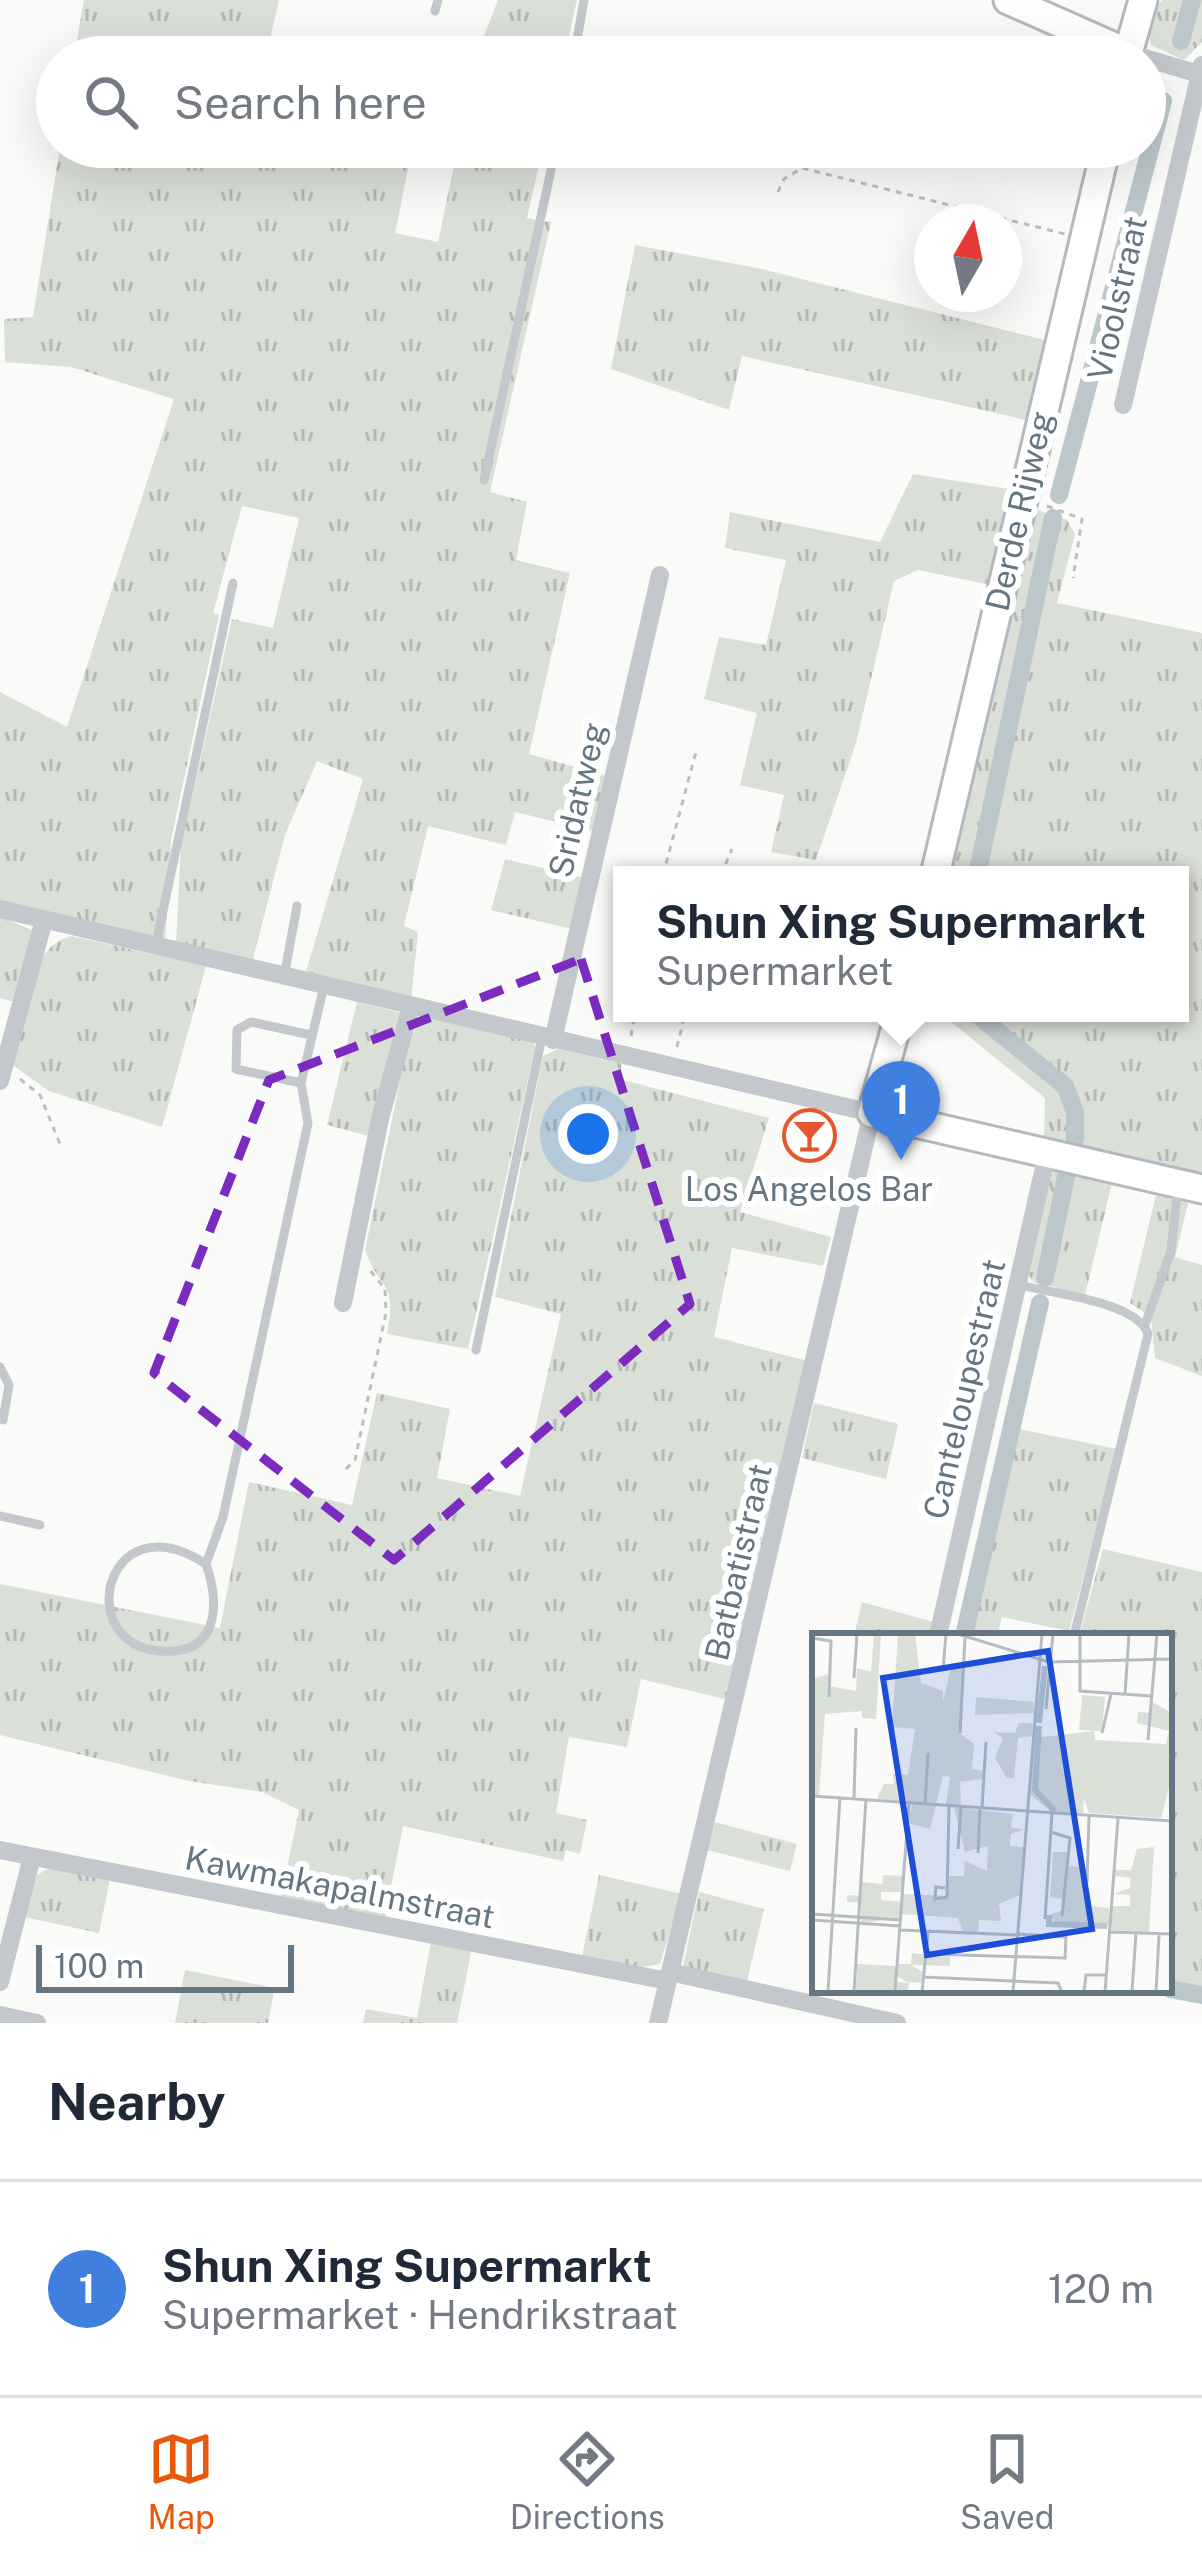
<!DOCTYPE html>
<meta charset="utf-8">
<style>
body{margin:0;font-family:"Public Sans",sans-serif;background:#f2f2f3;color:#1f2937}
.compass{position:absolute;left:914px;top:204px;width:108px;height:108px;border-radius:50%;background:#fff;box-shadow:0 12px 48px #0002;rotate:9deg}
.scale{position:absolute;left:36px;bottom:30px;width:258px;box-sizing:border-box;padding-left:12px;border:6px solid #657683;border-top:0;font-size:33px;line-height:42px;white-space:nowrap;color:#657683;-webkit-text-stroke:9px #fff;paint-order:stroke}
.you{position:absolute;left:588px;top:1134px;width:42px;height:42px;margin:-30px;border:9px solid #fff;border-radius:50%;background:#1a73e8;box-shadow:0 0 0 18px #1a73e833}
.badge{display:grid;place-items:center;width:78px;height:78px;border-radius:50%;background:#ea580c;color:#fff;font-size:39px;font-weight:700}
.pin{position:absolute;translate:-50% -99px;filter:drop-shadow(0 3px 6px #0008)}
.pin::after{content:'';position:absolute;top:63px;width:42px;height:36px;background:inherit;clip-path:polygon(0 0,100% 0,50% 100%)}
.popup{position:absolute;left:613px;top:866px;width:576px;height:156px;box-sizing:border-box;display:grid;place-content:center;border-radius:0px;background:#fff;filter:drop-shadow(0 3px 9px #0005);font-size:39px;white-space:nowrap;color:#747a83}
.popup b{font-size:45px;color:#1f2937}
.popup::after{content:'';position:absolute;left:50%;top:100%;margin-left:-24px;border:24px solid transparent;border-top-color:#fff}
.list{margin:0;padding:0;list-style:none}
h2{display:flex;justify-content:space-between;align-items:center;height:156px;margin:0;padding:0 48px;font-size:51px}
h2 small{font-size:39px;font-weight:400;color:#747a83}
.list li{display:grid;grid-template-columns:78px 1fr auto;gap:36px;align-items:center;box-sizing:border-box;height:216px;padding:0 48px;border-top:3px solid #e0e1e3}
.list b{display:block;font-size:45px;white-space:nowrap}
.list p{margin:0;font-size:39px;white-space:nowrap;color:#747a83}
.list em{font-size:39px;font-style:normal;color:#747a83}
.icon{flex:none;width:66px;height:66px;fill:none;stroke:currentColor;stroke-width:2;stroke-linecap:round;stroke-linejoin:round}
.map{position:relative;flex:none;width:1202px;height:2023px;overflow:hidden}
.search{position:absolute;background:#fff;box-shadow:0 12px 48px #0002;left:36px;right:36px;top:36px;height:132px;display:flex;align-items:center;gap:30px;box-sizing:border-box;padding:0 42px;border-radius:66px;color:#747a83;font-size:45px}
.sheet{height:372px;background:#fff}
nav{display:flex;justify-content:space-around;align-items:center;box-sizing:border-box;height:168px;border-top:3px solid #e0e1e3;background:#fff;font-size:33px;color:#747a83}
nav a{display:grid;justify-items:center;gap:6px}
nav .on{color:#ea580c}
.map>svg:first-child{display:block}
.grass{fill:url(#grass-tufts)}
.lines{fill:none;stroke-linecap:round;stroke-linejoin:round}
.canal{stroke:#bbc7cb;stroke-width:18}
.secondary-casing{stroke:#b3babf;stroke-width:33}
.path{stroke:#bbbfc2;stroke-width:3;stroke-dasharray:6 6;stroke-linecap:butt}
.lane{stroke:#c3c8cc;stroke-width:9}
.street{stroke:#c3c8cc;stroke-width:18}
.secondary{stroke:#fff;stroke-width:27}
.marked{fill:none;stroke:#7b2cbf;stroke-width:9;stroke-dasharray:24 15;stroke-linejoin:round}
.labels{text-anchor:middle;stroke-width:12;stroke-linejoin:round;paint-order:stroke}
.street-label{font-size:33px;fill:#657683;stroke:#fff}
.poi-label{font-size:33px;fill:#657683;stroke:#fff}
.inset-river{fill:none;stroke:#bbc7cb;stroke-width:6}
.inset-road{fill:none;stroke:#b5bdc2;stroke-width:3}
.view{fill:#1d4ed8;fill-opacity:0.15;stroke:#1d4ed8;stroke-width:6}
.inset-edge{fill:none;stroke:#657683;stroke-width:6}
</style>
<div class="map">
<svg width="1202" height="2023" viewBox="0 0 1202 2023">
<defs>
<pattern id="grass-tufts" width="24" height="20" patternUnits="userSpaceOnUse" patternTransform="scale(3)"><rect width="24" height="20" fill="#dadfd7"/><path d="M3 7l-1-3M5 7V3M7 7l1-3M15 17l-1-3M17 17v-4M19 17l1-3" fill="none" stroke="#b4b9b4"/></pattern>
</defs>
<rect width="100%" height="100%" fill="#fafaf8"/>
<path class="grass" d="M84,0h195l-13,57h-192z
M498,0h79l-13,57h-88z
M1162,0h40v42l-18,18 -33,-15c-6,-18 0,-31 11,-45z
M60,147h278l72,12 -15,74 43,9 20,-95h85l-16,71 24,4 -61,270 37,10 -11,58 54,13 -41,181 78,22 -13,55 -79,-19 -9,33 -78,-19 -24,100 14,6 -7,68 -106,-25 58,-196 -46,-18 -32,74 -33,128 -76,-20 5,-97 51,-227 41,9 26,-110 -57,-12 -29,107 6,2 -48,225 -6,103 -165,-42v-209l67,35 107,-328 -103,-32 -66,-5 -1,-43 29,-2z
M635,245l127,24 287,72 -18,80 -289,-65 -13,54 -118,-41z
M913,474l102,16 -24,95 -73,-15 -24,11 -38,162 -40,117 -45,-8 13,-57 -44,-10 17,-72 -53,-14 15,-62 47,8 20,-85 -61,-12 5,-36 150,30z
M1031,508l36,12 8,14 -18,69 145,30v539l-116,-26 -3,9 -39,-10 1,-47 -105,-85h240v-138h-239z
M505,859l80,19 -13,51 -81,-19z
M0,917l37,15 -22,70 -15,-4z
M71,936l135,30 -44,161 -113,-36 -39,-28c11,-37 17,-117 61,-127z
M357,1002l48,12 -32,123 -46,-12z
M425,1018l109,24 1,6 -67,301 -81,-15c11,-55 -8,-43 -22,-84l41,-198 11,-28z
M558,1049l64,15 -3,15 150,39 -29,94 91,25 -8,29 -91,-18 -18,89 94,24 -79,339 -88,-21 -14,68 -58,-10 -13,76 31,7 -7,34 -14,-4 -3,11 -160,-35 -18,91 -104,-21 18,-86 -37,-18 -73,-11 -189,-46v-151l220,44 29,-146 103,23 25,-112 73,16 -13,69 83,18 41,-182 -66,-17 48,-241z
M1058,1169l54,14 -27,112 -52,-13 -6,-10 23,-99z
M1156,1195l32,8 -13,54 27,8v111l-47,-18 -4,-41 -21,-14z
M814,1403l84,21 -12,55 -84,-21z
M1013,1428l104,21 -48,182 -67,-14 -5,19h-33z
M1103,1549l99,23v423l-33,-6v-353h-90z
M862,1602l75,21 -3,13 -79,-5z
M715,1822l82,22 -7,27 -83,-21z
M51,1867l59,12 -11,54 -75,-16 13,-42z
M599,1875l83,19 -22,70 -24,4 -54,-11z
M699,1892l65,17 -17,72 -64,-15z
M431,1941l41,7 -15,75h-94l3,-14 51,9z
M185,1970l90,18 -7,35h-93z"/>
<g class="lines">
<path class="canal" d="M1181,41l11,-41
M1059,495l104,-394
M977,875l76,-357
M975,1013l90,73 10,26v27
M1045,1278l21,-102
M964,1636l76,-333
M1169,1989l33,6"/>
<defs>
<path id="secondary" d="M1008,0l120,53
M1127,57l16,-57
M935,875l171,-728
M900,1013l-28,100 330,76"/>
</defs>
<use href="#secondary" class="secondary-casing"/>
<path class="path" d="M778,192l6,-13 18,-11 263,66
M1047,506l35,13 -9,59
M663,875l34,-127
M721,875l11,-26
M631,1036l4,-23
M677,1047l8,-34
M20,1079l20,16 22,54
M346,1469l9,-9 31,-147 -1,-24 -16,-20"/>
<path class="lane" d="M435,11l3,-11
M574,57l10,-57
M484,480l72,-333
M155,948l78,-365
M284,977l13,-71
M301,1083l-65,-14 1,-39 14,-8 60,13
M1019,1285c32,8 119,17 129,49l-74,302
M1145,1325l26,-74 7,-66
M476,1350l66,-313
M0,1367l9,18 -6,35
M0,1516l40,9
M206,1564c-105,-69 -138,95 -32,87 47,-3 44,-55 32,-87l17,-47 85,-394 -7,-40 23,-97"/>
<path class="street" d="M1145,58l57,17
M1123,405l79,-340
M0,909l872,204 -214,910
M553,1040l107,-465
M0,1081l44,-161
M343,1303l37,-184 31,-113
M938,1636l109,-482
M0,1850l668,131
M670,1972l227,51
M0,1982l32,-125
M0,2015l37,8"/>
<use href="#secondary" class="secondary"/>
</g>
<path class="marked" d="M581,959l109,345 -296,256 -240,-187 115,-293z"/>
<defs>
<symbol id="bar-ring" viewBox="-11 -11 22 22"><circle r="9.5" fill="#fff" stroke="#e4572e" stroke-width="1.5"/><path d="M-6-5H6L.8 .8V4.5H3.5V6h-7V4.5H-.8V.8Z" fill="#e4572e"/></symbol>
</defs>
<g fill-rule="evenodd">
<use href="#bar-ring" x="780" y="1106" width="59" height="59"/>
</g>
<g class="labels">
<g class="street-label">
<text transform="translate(1117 298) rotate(-77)" y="12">Vioolstraat</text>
<text transform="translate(1019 511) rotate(-77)" y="12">Derde Rijweg</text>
<text transform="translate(577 800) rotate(-77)" y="12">Sridatweg</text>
<text transform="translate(964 1389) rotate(-77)" y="12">Canteloupestraat</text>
<text transform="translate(738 1562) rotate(-77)" y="12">Batbatistraat</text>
<text transform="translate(340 1887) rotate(11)" y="12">Kawmakapalmstraat</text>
</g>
<g class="poi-label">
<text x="809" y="1201">Los Angelos Bar</text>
</g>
</g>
<g transform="translate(812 1633)">
<rect width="360" height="360" fill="#fafaf8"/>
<path d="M62,1h7l-5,85 -14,-1v-7l-37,3 -6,81 -7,-1v-115l17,-5v12l27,5 1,-23 14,4zM86,1h17l6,49 22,8v10l9,-38 10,1 -1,70 13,10 -2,25 11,2v8l-23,3 1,24 -15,-1 4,-28 -7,-1 -13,53 -22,-6 4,-18 -35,-7 7,-14h10l-1,-11 15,2 7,-46 -23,-2zM164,64l58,5v11l-59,2zM340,69l20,11v64l-11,41 -72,-5 -5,-15 -1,15 -32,-1 -21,-18 6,-69 6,12 52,-6 1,9 71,4 3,-13 -32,-8 1,-11 13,1zM207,90h14l-1,13 -14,2 -4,40h-7l-12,-20 8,-20 -9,-6 21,1zM142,174l59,7 -2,14 13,1 -13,5 -1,12 14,1 -4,48 -21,9 2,17 -22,-1 -1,12h-15l-5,-14 -56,-4 1,-20 45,2 1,-20h15l1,-15 22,10 1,-25 -23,6zM342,214l-5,86 -38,-3 1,-24h18v-11l-16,-1 16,-6 1,-10 -16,-2v-6h16l6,-21zM241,219h15l-1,14 18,1 7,39 17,2v18l-52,-2 -8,-9 14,-5 1,-11 -14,-2zM71,242l20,1 -2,16h-20v8l20,2 -1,16 -39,5v-20l-14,-1v-7l14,1 1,-14 20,2zM100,320l38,4v9l-39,-1 12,7 -2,11 -12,-1 -1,10h-52l1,-28 39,2 -1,16 13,1 -11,-7 1,-12h13z" fill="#dadfd7"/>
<path d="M270,62l23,2 -3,34 -23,-1z" fill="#dadfd7"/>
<path class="inset-river" d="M227,90l6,-57M227,93l-4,64 20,21M237,282v9l58,2"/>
<path class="inset-road" d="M146,1l91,28 123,-3M268,1v57l71,5M0,5l19,3 -2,56M131,37l3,-36M42,45l3,-44M313,61l4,-60M234,76l7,-75M148,100l5,-95M290,100l9,-39M336,107l9,-106M0,163l360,25M42,165l2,-70M113,171l3,-51M170,175l4,-66M239,199l19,6 -8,78M146,216l3,-42M166,220l2,-45M275,250l2,-67M133,255l-9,-1 -1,12 12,-2 2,-91M0,281l88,6M233,286l7,-106M0,287l88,6M88,297l118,5M298,299l62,2M114,321l139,4 1,-21 -48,-3M111,344l135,6 4,9M16,359l12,-195M42,359l12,-193M83,359l14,-189M110,359l6,-60M201,359l29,-358M272,359l2,-17h20M293,359l13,-174M320,359l4,-59M344,359l3,-57"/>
<path class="view" d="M236,18l44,278 -165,26 -44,-277z"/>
<rect width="360" height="360" class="inset-edge"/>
</g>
</svg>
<svg class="compass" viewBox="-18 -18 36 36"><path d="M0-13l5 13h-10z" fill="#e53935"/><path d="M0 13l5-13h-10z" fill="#747a83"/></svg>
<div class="scale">100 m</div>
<div class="you"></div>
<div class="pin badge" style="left:901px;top:1160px;background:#3f7fe0">1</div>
<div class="popup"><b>Shun Xing Supermarkt</b>Supermarket</div>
<div class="search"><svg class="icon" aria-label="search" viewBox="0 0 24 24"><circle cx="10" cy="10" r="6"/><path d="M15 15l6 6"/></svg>Search here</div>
</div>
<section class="sheet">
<h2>Nearby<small></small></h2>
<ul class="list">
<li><span class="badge" style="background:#3f7fe0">1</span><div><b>Shun Xing Supermarkt</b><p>Supermarket · Hendrikstraat</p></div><em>120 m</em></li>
</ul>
</section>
<nav>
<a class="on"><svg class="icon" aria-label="map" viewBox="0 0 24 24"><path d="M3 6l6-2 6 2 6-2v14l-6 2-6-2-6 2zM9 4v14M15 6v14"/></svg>Map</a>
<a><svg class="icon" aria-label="directions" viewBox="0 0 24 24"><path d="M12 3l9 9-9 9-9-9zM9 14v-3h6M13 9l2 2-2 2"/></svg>Directions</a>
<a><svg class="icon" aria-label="saved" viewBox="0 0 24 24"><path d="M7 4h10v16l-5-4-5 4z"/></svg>Saved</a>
</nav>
